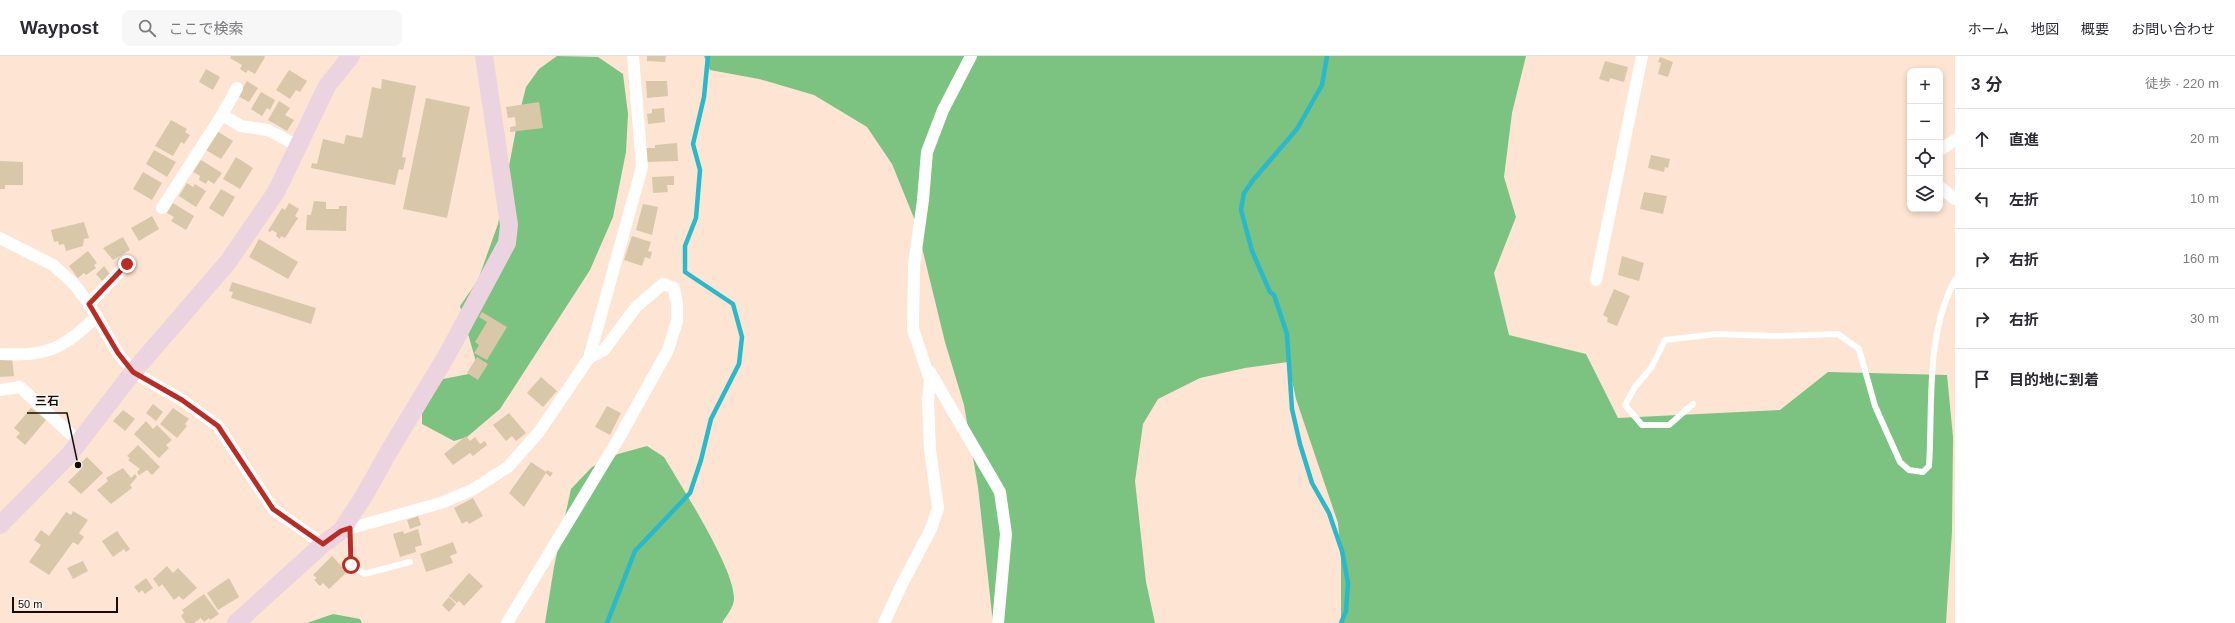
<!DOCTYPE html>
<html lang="ja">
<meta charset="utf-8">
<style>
body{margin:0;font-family:Arial,"Noto Sans JP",sans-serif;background:#f7f7f7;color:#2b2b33}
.controls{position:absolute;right:12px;top:12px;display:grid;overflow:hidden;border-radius:8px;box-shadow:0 2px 6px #0003}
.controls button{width:36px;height:36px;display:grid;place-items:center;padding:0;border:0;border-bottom:1px solid #e1e1e2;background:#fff;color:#2b2b33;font:20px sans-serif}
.scale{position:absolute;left:12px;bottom:10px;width:106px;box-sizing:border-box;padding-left:4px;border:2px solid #160c06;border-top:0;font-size:11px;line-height:14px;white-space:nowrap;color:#160c06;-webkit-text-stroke:3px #fcf6f1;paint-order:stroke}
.stop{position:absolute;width:12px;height:12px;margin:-9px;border:3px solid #ba2c23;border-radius:50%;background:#fff}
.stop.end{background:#ba2c23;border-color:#fff;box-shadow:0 1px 4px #0008}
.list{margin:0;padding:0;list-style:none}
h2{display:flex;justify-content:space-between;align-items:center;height:52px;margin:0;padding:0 16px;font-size:17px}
h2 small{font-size:13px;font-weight:400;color:#7c7c81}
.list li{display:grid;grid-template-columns:26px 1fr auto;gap:12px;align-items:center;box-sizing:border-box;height:60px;padding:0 16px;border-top:1px solid #e1e1e2}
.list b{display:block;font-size:15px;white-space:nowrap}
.list em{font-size:13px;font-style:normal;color:#7c7c81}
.icon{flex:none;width:22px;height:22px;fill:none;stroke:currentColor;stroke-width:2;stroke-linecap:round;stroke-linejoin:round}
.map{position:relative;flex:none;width:1955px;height:567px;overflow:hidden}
header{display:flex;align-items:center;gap:24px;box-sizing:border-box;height:56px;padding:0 20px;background:#fff;border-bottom:1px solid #e1e1e2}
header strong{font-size:19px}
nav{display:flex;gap:22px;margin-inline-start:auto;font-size:14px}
.search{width:280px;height:36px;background:#f7f7f7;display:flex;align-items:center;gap:10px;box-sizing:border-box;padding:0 14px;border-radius:8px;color:#7c7c81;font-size:15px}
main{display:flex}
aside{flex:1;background:#fff}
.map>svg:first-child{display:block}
.forest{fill:#7cc281}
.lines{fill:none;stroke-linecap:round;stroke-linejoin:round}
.stream{stroke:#29b9cb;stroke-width:4.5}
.building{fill:#d9c7aa}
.lane{stroke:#fff;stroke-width:6}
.street{stroke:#fff;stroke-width:12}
.secondary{stroke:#ecd3e0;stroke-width:18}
.route{stroke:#ba2c23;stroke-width:5}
.leader{fill:none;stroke:#160c06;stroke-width:1.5}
.callout-dot{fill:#160c06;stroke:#fcf6f1;stroke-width:1.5}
.callout-label{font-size:12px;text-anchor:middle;font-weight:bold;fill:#160c06;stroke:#fcf6f1;stroke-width:3;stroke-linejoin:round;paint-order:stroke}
</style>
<header>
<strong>Waypost</strong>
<div class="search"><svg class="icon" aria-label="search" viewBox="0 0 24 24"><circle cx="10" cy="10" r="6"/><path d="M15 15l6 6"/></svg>ここで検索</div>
<nav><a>ホーム</a><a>地図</a><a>概要</a><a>お問い合わせ</a></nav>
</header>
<main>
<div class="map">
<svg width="1955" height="567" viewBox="0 0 1955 567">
<rect width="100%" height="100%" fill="#fde4d3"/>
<path class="forest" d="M557,0l41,1 25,17 5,40 -2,38 -13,65 -23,53 -90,139 -33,28 -13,4 -32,-17v-17l21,-28 36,-7 -19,-66 18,-26 20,-56 20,-105 8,-32 13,-18z
M704,0h822l-14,57 -8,64 12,40 -22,56 15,62 77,19 32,64 162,-8 48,-38 119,3 6,62 -1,94 -6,92h-605v-67l-3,-33 -42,-124 -8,-37 -43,6 -45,10 -42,21 -15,25 -8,57 11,101 9,41h-162l-15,-136 -14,-82 -19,-63 -29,-119 -24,-59 -25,-37 -53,-32 -55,-16 -49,-9z
M647,390l17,11c17,29 71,112 70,142 0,8 -8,17 -12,24h-177l9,-56 17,-78 21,-22 26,-13z
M333,558l27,5 2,4h-55z"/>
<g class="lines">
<path class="stream" d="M1327,0l-5,29 -25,44 -43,50 -10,14 -3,17 11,41 18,41 4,3 13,39 5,75 8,35 12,39 17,30 13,38 6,32 -2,28 -5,12
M607,567l28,-72 55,-58 11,-33 10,-41 28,-55 3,-27 -9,-33 -48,-32v-26l11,-28 4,-48 -7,-26 11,-47 4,-41"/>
</g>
<path class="building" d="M231,0h33l1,1 -10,17 -7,-4 -2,3 -6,-4 2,-4 -12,-7z
M647,0h19l-1,6 -18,-1z
M1660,1l13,5 -5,15 -10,-3 3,-11 -3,-1z
M1605,5l23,6 -4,15 -14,-4 -1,4 -10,-3z
M206,13l14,8 -7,13 -14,-8z
M289,14l18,11 -7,11 -4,-2 -6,9 -14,-9z
M382,23l34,7 -14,71 4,1 -3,12 -4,-1 -4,16 -84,-17 1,-5 5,1 6,-25 21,5 2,-9 16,3 10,-51 9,2z
M247,25l11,7 -9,14 -11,-6z
M646,25h21l1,15 -21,2z
M261,36l14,8 -5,10 -3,-2 -5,8 -11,-7z
M426,42l44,9 -23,111 -44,-9z
M279,45l11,7 -5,7 9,5 -7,11 -19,-11z
M539,46l4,26 -33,4v-5l6,-1 -1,-9 -7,1 -2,-11z
M664,52l1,14 -17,2 -1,-10 5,-1v-4z
M171,64l16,9 -2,3 5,3 -6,9 -3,-2 -8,14 -18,-10z
M217,75l16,10 -12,18 -15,-9z
M677,87l1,18 -31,1 -1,-14h9v-3z
M154,94l22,12 -9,15 -21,-13z
M1651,99l19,4 -2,9 -3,-1 -1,5 -16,-4z
M236,101l17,11 -13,21 -17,-10z
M201,104l21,13 -8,11 -6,-4 -2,4 -7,-4 1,-4 -7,-4z
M0,105l23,1v23h-18v4h-5z
M143,116l19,11 -10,17 -19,-11z
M674,120v9h-7l1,7 -15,1 -1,-16z
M187,127l6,4 2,-3 11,7 -10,16 -17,-11z
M221,133l14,8 -12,20 -14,-9z
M1644,136l23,4 -4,18 -23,-5z
M314,145l12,1v7h13v-3h8l-1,25 -40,-1 1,-15h4z
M173,147l21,13 -8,14 -15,-9 3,-4 -7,-4z
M289,147l10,6 -4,7 3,2 -13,20 -4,-2 -1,3 -4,-3 1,-3 -5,-3 -2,2 -2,-1 14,-23 3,2z
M643,148l15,3 -6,28 -16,-5z
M152,160l7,13 -20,12 -8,-13z
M84,166l5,16 -5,1 -1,7 -17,5 -2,-7 -5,1 -1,-4 -4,1 -3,-12z
M632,180l19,6 -3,9 4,1 -2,7 -5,-2 -3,9 -18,-6z
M123,181l7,13 -17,10 -10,-12z
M259,183l39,23 -10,17 -39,-22z
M88,195l9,12 -3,2 2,3 -10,7 -2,-2 -6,5 -9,-12z
M1622,200l22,7 -5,18 -21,-6z
M104,210l6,8 -8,7 -6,-7z
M232,226l84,26 -5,16 -80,-26 2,-6 -4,-1z
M1614,233l16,7 -13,30 -10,-4 1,-4 -5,-3z
M482,256l25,15 -20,33 -13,-7 5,-8 -4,-3 12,-20 -8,-5z
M0,301l12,1 2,18 -14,1z
M477,301l11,7 -10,16 -11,-7z
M541,321l16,14 -14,16 -16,-14z
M153,348l10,8 -7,9 -10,-8z
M607,350l14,7 -11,22 -15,-8z
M31,352l15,12 -21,25 -9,-8 4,-4 -6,-5z
M173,352l16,11 -4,5 2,2 -10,12 -17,-14z
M123,354l12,9 -10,12 -12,-10z
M509,357l17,20 -10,8 -4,-5 -6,5 -13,-16z
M146,365l7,8 4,-4 15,15 -6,5 3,3 -10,10 -25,-24z
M466,380l4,5 5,-4 5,7 5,-3 2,4 -14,11 -3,-3 -17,12 -9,-11z
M138,389l22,22 -8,8 -5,-5 -8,5 -2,-3 3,-3 -12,-9 2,-2 -3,-2z
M87,401l16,16 -22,21 -13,-12 13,-13 -3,-3z
M531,406l15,10 1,-2 6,3 -3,4 -4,-4 -22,34 -15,-14z
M123,412l8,10 4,-4 2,3 -7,8 2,3 -21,16 -14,-14 11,-9 -2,-3z
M473,442l10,18 -14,8 -2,-3 -5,3 -8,-16z
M73,455l15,9 -9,13 5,4 -6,8 -5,-3 -24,33 -20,-13 12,-17 -7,-5 7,-10 8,6 17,-24 5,3z
M418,460l3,9 -11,4 -3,-9z
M418,473l4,16 -7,2 1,5 -16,5 -7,-23 10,-3 1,3z
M117,475l13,18 -4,3 -2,-3 -11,8 -11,-16z
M453,486l4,11 -7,3 3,7 -27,9 -6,-18z
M332,500l15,16 -18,17 -6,-6 -3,3 -6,-6 3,-2 -4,-3z
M83,505l5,10 -15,8 -6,-11z
M167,510l6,7 5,-5 19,20 -14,12 -4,-4 -5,4 -12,-16 -3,3 -6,-8z
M469,517l14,13 -19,20 -5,-5 -2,2 -8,-7z
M146,522l7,10 -8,6 -3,-4 -3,3 -5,-6z
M229,522l10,19 -21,13 -11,-17z
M204,538l15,20 -9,6 -1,-2 -5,4 -3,-4 -7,5h-8l-5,-7 3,-3 -2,-3z
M449,541l7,7 -7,8 -7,-7z"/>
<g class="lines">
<path class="lane" d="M1693,348l-24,21h-27l-17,-20 10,-18 16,-19 14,-28 52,-6 58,2 63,-2 21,15 16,57 25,56 9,8 14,2 6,-6c4,-61 -4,-130 26,-186
M350,473l1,36 13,9 46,-12"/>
<path class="street" d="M237,32l-15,27 19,11 27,4 30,16
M1940,94l15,-10
M1940,131l15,12
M162,152l60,-93
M0,182l53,27 21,19 15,20 29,49 15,19 49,28 36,26 55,83 50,35
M1596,224l46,-224
M89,248l38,-40
M0,298c47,3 63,-5 97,-38
M930,316l70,120 6,42 -8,89
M0,334l20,-3 59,55
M341,475l100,-28 31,-13 36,-23 31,-35 50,-74 53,-191 -9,-111
M507,567l112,-185 49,-88 9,-29v-17l-3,-16 -11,-4 -27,23 -32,43 -15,8
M884,567l17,-37 30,-57 7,-21 -8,-58 -2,-49 2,-21 -17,-51 1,-64 9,-65 4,-48 16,-42 28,-54"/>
<path class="secondary" d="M0,469l69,-70 64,-83 95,-110 48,-70 51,-106 24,-30
M236,567l87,-79 18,-13 23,-35 24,-43 59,-98 60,-112 2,-18 -25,-169"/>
</g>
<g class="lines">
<path class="route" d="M127,208l-38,40 29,49 15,19 49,28 36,26 55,83 50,35 18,-13 9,-3 1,37"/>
</g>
<path class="leader" d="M78 409L67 357H27"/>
<circle class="callout-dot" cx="78" cy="409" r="4"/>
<g class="callout-label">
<text x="47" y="349">三石</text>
</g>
</svg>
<div class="controls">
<button>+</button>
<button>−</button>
<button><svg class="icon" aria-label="locate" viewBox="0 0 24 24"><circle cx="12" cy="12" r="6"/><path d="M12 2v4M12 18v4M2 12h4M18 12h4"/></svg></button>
<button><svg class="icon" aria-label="layers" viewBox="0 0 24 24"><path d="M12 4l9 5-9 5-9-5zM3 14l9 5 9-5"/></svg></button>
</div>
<div class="scale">50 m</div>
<div class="stop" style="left:351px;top:509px"></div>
<div class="stop end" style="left:127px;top:208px"></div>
</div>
<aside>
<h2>3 分<small>徒歩 · 220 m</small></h2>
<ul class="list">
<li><svg class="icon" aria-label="ahead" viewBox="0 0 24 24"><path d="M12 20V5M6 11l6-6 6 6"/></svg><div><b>直進</b></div><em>20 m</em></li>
<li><svg class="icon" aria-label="left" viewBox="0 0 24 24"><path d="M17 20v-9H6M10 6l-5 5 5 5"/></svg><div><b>左折</b></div><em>10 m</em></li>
<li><svg class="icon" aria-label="right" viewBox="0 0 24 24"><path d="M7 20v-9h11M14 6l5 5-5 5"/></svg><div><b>右折</b></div><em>160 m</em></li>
<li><svg class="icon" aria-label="right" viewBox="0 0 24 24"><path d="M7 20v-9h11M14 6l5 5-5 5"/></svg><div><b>右折</b></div><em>30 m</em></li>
<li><svg class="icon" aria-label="arrive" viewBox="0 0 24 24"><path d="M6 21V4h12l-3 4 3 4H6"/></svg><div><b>目的地に到着</b></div></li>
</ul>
</aside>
</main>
